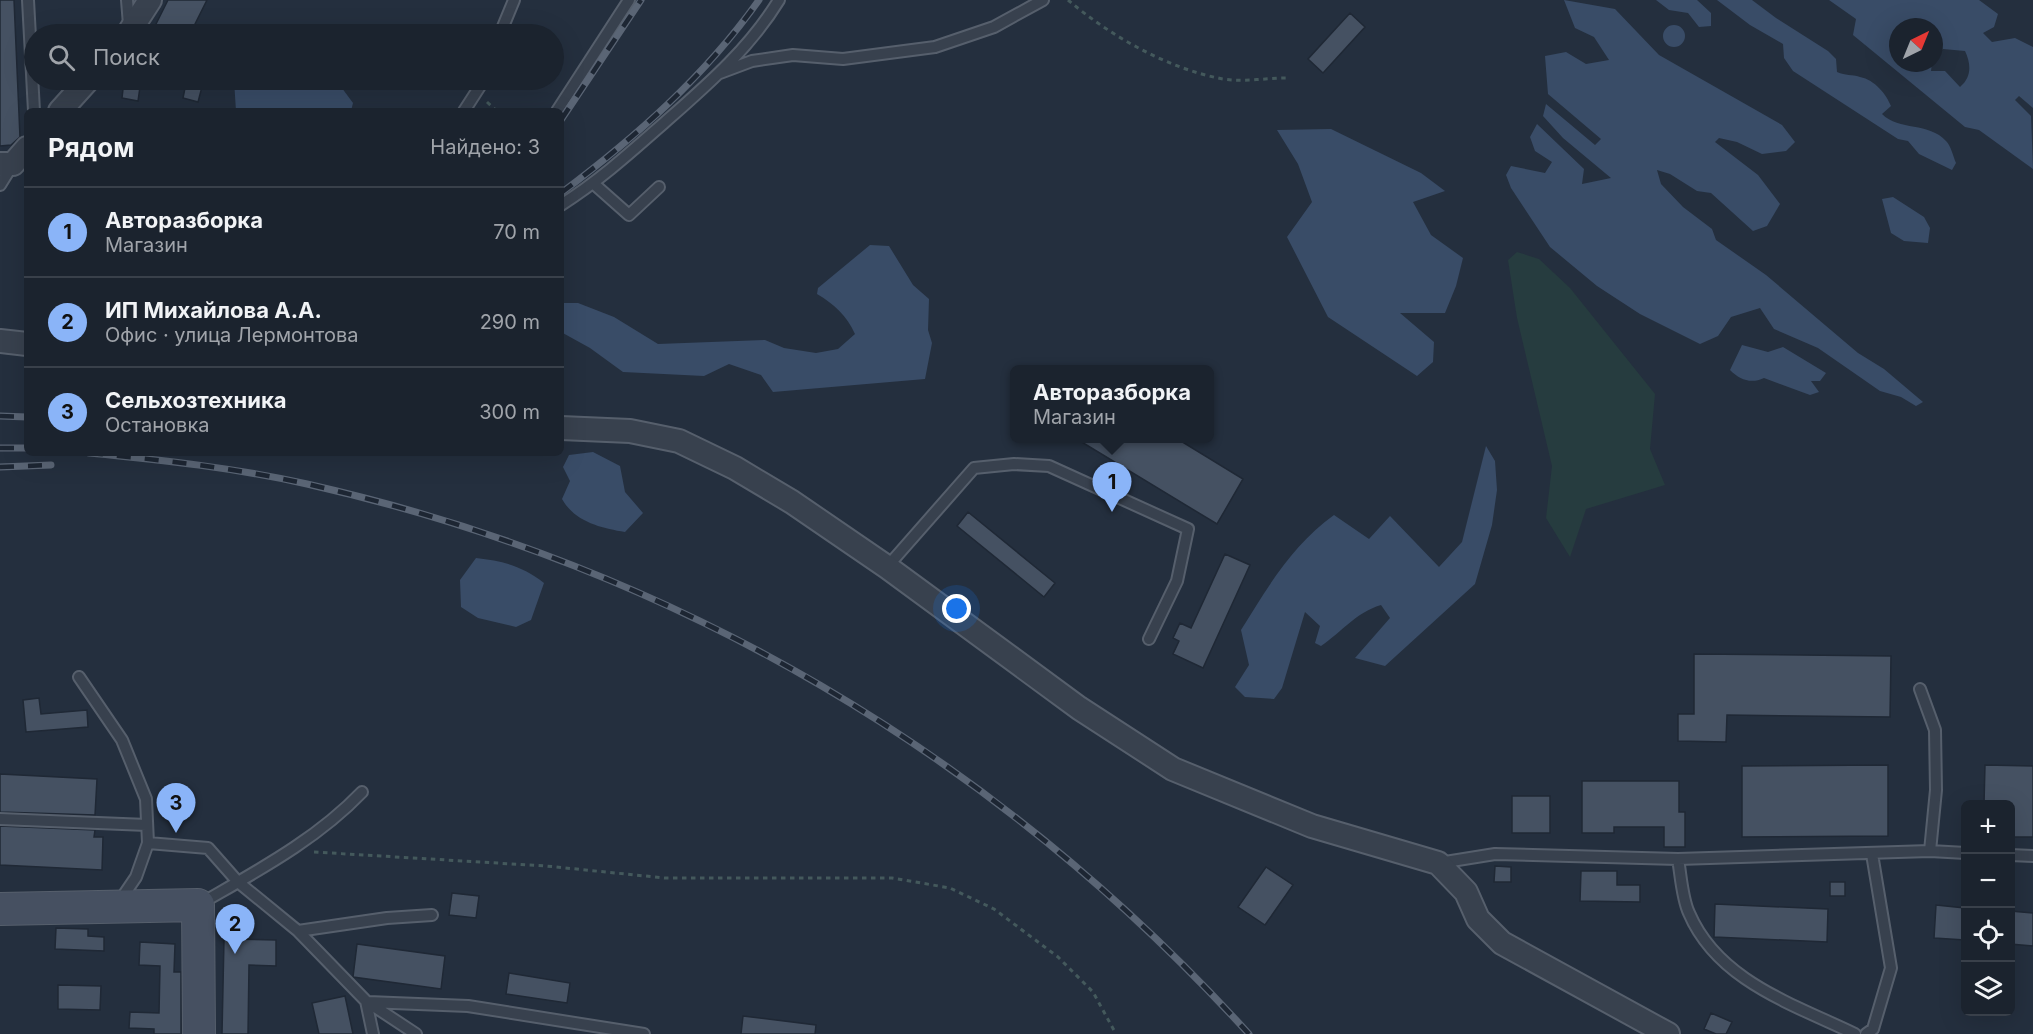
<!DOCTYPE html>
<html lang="ru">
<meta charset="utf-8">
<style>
body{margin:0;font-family:Inter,sans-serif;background:#242b36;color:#f1f3f6}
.controls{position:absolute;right:18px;bottom:18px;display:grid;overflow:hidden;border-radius:9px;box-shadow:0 6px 24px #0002}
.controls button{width:54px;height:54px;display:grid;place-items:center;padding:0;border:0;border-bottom:2px solid #39404a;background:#1b232e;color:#f1f3f6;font:30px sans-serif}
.compass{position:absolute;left:1889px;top:18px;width:54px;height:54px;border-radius:50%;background:#1b232e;box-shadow:0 6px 24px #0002;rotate:43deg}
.you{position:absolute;left:957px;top:609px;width:21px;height:21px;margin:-15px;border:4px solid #fff;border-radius:50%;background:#1a73e8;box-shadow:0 0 0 9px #1a73e833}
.badge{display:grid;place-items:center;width:39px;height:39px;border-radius:50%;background:#8ab4f8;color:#111;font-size:20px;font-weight:700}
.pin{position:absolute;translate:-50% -50px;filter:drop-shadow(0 2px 3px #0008)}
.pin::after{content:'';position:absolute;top:32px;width:21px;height:18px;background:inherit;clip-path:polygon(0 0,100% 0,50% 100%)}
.popup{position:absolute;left:1010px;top:365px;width:204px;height:78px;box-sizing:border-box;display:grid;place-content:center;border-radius:9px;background:#1b232e;filter:drop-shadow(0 2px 4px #0005);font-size:20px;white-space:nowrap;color:#a0a4aa}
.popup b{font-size:22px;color:#f1f3f6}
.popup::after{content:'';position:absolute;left:50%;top:100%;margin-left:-12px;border:12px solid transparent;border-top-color:#1b232e}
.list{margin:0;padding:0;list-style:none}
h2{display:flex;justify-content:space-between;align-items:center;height:78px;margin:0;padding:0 24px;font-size:26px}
h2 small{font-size:20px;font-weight:400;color:#a0a4aa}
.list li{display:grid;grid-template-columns:39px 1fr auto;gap:18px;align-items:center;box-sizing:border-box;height:90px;padding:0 24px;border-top:2px solid #39404a}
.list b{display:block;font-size:22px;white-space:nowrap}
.list p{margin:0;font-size:20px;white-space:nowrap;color:#a0a4aa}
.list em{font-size:20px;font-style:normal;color:#a0a4aa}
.icon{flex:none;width:33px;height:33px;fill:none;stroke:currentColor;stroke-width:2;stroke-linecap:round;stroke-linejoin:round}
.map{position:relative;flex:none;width:2033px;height:1034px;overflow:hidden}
.search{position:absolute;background:#1b232e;box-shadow:0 6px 24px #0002;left:24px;top:24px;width:540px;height:66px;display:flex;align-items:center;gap:15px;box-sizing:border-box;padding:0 21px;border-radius:33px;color:#a0a4aa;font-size:22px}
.panel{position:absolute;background:#1b232e;box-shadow:0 6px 24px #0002;left:24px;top:108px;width:540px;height:348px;border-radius:9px}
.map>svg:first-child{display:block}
.green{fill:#263c3f}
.water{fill:#394c67;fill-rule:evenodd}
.building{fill:#455162;stroke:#1f2835;stroke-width:1.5}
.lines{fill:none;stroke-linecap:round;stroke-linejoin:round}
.lane-casing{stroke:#565f6c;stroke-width:14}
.street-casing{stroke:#565f6c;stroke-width:26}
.secondary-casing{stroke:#565f6c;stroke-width:34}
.path{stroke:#44595c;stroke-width:3;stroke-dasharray:4.5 4.5;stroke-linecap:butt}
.lane{stroke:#38414e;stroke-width:10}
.street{stroke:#38414e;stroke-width:22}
.secondary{stroke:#465061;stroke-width:32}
.rail-casing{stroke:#5a6575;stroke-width:7}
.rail{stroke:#1d2633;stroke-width:4.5;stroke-dasharray:14;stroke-linecap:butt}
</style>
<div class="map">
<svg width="2033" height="1034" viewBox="0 0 2033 1034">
<rect width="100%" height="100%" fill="#242f3e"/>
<path class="green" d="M1517,252l22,7 31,29 85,106 -5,55 15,36 -79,24 -16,48 -24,-39 6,-52 -35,-148 -9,-58z"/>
<path class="water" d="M1564,0l51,9 44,46 123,70 13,17 -9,9 -24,3 -25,-12 -18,-4 -4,4 43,33 22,29 -13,22 -14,5 -42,-38 -14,-2 -27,-17 -13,-4 4,14 22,23 29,22 4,11 50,35 92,78 26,16 39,33 -7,4 -15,-9 -21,-6 -62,-43 -44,-19 -14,-21 -29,9 -13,19 -18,8 -60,-30 -43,-28 -47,-39 -39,-59 -5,-13 5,-9 34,7 7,-11 -17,-11 -5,-14 7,-13 47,45 -2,15 29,-6 -48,-40 -20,-22 3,-12 49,41 6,-6 -53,-45 -3,-38 21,-4 20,12 23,-4 -15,-23 -19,-9z
M1656,0h41l14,13v13l-12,1 -11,-14 -19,-3z
M1717,0h35l24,18 52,33 8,8 1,13c9,4 14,2 23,5 15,3 26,17 31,29l-9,8c17,17 47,8 64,27 5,5 7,15 10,22l-4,7 -33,-16 -11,-13 -10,-2 -105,-68 -9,-13 -1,-14 -33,-19z
M1829,0h150l19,14 -4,13 -11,6 9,9 23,-4 18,9v61l-14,-12 -4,4 16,16 2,53 -54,-39 -14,-3 -112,-92 3,-16zM1898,27h36v31l9,-9 22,2c6,13 7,26 -5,36l-15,-16h-14l1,-8h-34z
M1663 36a11 11 0 1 1 22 0a11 11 0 1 1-22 0Z
M249,25l35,4 5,5h-53z
M234,80h102l17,23 -2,8h-115z
M1331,129l90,44 24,18 -32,11 18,33 32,23 -7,28 -11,27h-45l34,29 -1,20 -16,14 -89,-59 -41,-80 25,-35 -14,-38 -21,-34z
M1893,197l31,20 6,11 -2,15 -24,-2 -13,-8 -9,-34z
M870,245l19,1 24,39 16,14 -1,31 4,13 -7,36 -152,13 -12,-17 -32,-11 -25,12 -81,-4 -33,-24 -29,-16v-29h17l36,14 44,27 107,-4 19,8 32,5 22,-4 17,-15c-8,-18 -21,-30 -38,-40l1,-6z
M1742,345l26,7 15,-5 43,26 -6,8h-9l8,11 -9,3 -46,-17c-13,6 -24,2 -34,-8z
M1486,446l9,15 2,29 -5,35 -17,59 -90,82 -30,-8 35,-40 -9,-13c-26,8 -38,26 -60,41l-6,-3 5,-17 -15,-14 -23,76 -8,11 -29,-2 -10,-10 14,-22 -8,-35c26,-42 52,-86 93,-115l35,24 21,-23 49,51 23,-25z
M593,452l27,14 5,26 18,21 -18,19c-24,-4 -50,-10 -63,-33l8,-18 -7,-14 6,-12z
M476,558c27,3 46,8 68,25l-13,37 -15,7 -38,-9 -17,-11 -1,-27z"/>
<path class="building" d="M0,0h14l6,137 -9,8 -11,1z
M168,0h39l-17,34h-39z
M1350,13l15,14 -42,46 -15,-14z
M124,80h17l-3,21 -16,-3z
M186,83l16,4 -4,15 -15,-4z
M1075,438h101l67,41 -26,45z
M968,512l87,71 -11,14 -87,-71z
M1225,554l25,11 -47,103 -30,-14 6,-13 -6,-3 7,-15 11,5z
M1694,654l197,2 -1,61 -163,-2 -1,27 -48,-1v-27h16z
M39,698l2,16 46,-4 1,17 -62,5 -3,-32z
M1888,765v71l-146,1v-71z
M1985,765l48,1v71h-23v-33h-26z
M0,774l97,5 -2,36 -95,-3z
M1582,781h97v31h6v35h-21v-20h-50v6h-32z
M1512,796h38v37h-38z
M0,826l95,4 -1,7h9l-1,33 -102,-5z
M1495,866l16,1v15h-17z
M1266,867l27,18 -28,40 -27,-18z
M1581,871h36v14h23v17l-60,-1z
M1830,882h15v14h-15z
M452,893l27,3 -3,22 -27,-3z
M1715,904l113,5 -1,33 -113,-5z
M1936,905l29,3v32l-31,-2z
M2010,911l23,2v33l-23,-2z
M56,928l32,1v7l16,1v14l-49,-2z
M224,939l52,1v26l-27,-1 -1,69h-26z
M140,942l35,2 -1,28h7v62h-27v-5l-25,-1 1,-16 29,1 1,-47 -21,-1z
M357,944l88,12 -4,33 -88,-12z
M509,973l61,10 -3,20 -61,-9z
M58,985l43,1 -1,24 -42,-1z
M345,996l8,38h-34l-7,-31z
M1711,1013l21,9 -6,12h-10l-12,-5z
M743,1016l73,9 -1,9h-74z"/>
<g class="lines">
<defs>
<path id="lane" d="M28,0l6,111
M127,0l2,25
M500,34l14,-34
M720,73l32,-12 41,-6 50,4 92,-12 59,-20 49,-27
M464,111l20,-31
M557,111l72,-111
M594,184l35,31 30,-28
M0,185l13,-21
M561,205c38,-24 70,-53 103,-82 43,-38 85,-74 115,-123
M887,567l87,-99 40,-4 35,2 139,63 -11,52 -28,58
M79,677l43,63 24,59 2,44
M1920,689l15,41 1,60 -6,61
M0,819l147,6
M2010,855l23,1
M1678,859c3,17 4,39 11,54 29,68 104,91 166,121
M1439,863l56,-9 183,5 252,-8 36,2
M119,902l17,-25 12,-34 60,5 30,34 60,49 68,70 50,33
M200,904c57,-33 116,-64 162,-112
M298,931l89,-13 45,-3
M366,1001l7,33
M368,1002l100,4 176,28
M1866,1034l7,-5 18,-61 -19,-114"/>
<path id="street" d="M128,34l22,-34
M60,111l28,-31
M0,164h13l14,-16
M0,341l27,3
M561,428l69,3 49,10 56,27 57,34 95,65 192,141 94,61 139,57 126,37 28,29 12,27 24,24 166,91"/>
<path id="secondary" d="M0,909l198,-4 1,129"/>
</defs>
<use href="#lane" class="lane-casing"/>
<use href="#street" class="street-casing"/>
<use href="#secondary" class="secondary-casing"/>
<path class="path" d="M1068,0c41,35 97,67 150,78 21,5 47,0 69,0
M487,102l10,9
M314,852l232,14 119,12h227l58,10 44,21 64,48 35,35 23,42"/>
<use href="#lane" class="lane"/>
<use href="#street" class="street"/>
<use href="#secondary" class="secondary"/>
<defs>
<path id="rail" d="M561,120l80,-120
M561,193c75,-56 144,-117 198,-193
M0,416l27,1
M0,448h27
M89,453c73,7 147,15 218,31 368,83 688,271 942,550
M0,467l51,-2"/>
</defs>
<use href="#rail" class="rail-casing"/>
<use href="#rail" class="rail"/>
</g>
</svg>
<div class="controls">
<button>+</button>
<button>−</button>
<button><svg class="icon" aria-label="locate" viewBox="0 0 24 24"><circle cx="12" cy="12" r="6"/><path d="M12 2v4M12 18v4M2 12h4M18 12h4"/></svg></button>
<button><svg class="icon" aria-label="layers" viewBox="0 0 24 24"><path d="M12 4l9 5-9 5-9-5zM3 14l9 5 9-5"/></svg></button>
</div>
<svg class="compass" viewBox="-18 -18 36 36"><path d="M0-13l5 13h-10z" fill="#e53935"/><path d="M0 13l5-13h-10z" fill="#a0a4aa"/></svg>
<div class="you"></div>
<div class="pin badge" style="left:1112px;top:512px">1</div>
<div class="popup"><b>Авторазборка</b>Магазин</div>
<div class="pin badge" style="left:235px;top:954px">2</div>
<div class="pin badge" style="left:176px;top:833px">3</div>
<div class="search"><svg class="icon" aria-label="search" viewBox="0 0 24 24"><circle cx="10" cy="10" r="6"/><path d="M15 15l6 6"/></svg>Поиск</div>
<section class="panel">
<h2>Рядом<small>Найдено: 3</small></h2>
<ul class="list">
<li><span class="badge">1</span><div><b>Авторазборка</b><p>Магазин</p></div><em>70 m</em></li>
<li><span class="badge">2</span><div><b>ИП Михайлова А.А.</b><p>Офис · улица Лермонтова</p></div><em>290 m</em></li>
<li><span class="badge">3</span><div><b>Сельхозтехника</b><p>Остановка</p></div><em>300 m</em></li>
</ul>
</section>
</div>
